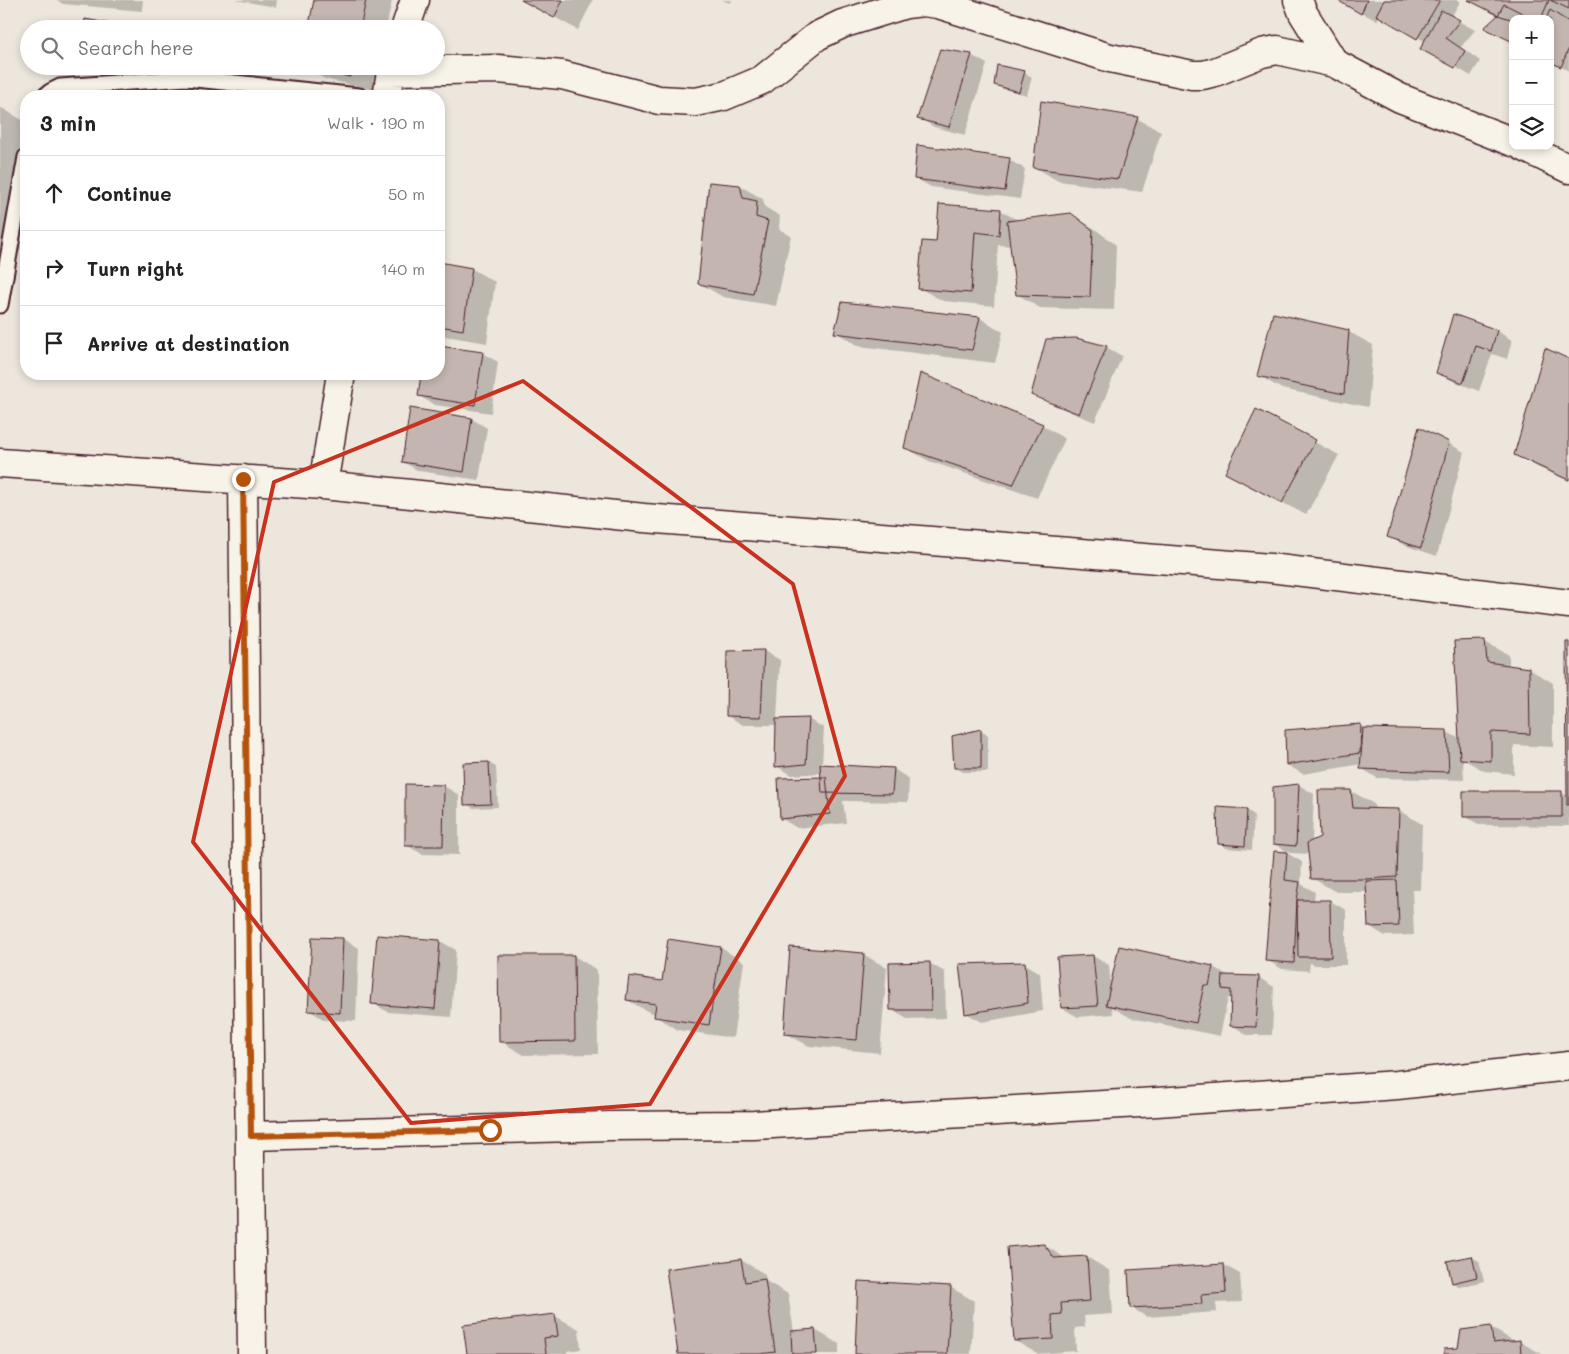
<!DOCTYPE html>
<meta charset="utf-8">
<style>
body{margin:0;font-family:Mali,sans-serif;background:#f6f6f6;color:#222}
.controls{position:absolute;right:15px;top:15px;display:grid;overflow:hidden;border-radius:10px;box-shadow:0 2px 8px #0003}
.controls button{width:45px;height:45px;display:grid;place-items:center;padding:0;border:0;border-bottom:1px solid #e0e0e0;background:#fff;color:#222;font:25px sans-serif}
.stop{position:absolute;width:15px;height:15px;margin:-11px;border:4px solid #b45309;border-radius:50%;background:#fff}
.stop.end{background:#b45309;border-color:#fff;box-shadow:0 1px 5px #0008}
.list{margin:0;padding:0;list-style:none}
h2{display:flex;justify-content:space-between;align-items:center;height:65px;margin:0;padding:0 20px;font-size:21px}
h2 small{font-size:16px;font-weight:400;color:#767676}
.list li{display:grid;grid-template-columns:32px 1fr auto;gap:15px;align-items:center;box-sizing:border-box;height:75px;padding:0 20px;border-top:1px solid #e0e0e0}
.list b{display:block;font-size:19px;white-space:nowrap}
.list em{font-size:16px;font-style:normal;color:#767676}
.icon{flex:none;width:28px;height:28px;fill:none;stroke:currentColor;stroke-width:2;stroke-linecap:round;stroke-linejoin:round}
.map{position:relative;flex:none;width:1569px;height:1354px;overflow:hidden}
.search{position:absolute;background:#fff;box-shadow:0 2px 8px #0003;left:20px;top:20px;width:425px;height:55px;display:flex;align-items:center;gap:12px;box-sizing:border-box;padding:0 18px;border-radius:28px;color:#767676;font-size:19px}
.panel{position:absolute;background:#fff;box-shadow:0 2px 8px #0003;left:20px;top:90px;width:425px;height:290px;border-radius:20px}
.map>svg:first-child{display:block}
.shadow{fill:#0003}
.building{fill:#c4b5b0;stroke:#4a1f2b}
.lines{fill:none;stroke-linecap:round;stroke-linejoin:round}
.lane-casing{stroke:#4a1f2b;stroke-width:19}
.street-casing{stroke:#4a1f2b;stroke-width:31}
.lane{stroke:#f7f3e8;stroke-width:15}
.street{stroke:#f7f3e8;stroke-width:28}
.route{stroke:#b45309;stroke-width:6}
.marked{fill:none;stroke:#c8321e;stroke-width:4;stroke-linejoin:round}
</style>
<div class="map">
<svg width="1569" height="1354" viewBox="0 0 1569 1354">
<rect width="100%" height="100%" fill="#ece6dd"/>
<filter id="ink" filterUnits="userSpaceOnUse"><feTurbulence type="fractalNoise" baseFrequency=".02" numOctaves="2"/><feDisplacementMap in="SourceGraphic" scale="10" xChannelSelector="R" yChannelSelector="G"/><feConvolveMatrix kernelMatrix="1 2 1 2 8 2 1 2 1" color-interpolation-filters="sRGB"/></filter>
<g filter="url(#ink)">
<path class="shadow" d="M57,0h86l-1,11 -79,-7z
M235,0h42l-1,7z
M315,0h75l2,1 -6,28h-77z
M523,0h70l-15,30z
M722,0h10l-2,3z
M1339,0h42l4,2 1,-2h72l2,2 -9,15 24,13 -14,17 19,14 -9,15 -33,-19 -12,-15 -47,-27 -2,6z
M1467,0h102v71l-19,-10v-42h-18l-5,-2 -1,2h-13v23l-11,-6 -3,-20z
M971,55l16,9 -22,71 -31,-8 -15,-9z
M303,66h75l-4,24 -49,-11z
M998,66l27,7 7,4 -5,18 -24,-6 -8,-5z
M1042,103l96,16 23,13 -19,60 -84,-11 -23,-14z
M0,107l24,14 -24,164z
M1009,160l16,9 -5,30 -89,-12 -16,-9z
M740,186l23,13 2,8 15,9 -1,13 12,7 -15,70 -53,-9 -24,-14z
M1000,210l19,11 52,-6 24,14 21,16 -2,65 -74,-2 -23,-14 -6,-48 -13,-1 -4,61 -51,-5 -24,-13 18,-45z
M439,264l33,5 23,13 -8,61 -48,-8z
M1274,314l75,18 24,13 -5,62 -86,-18 -23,-13z
M980,318l23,14 -8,31 -136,-17 -24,-14z
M1497,331l15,9 -5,19 -15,-5 -13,37 -26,-10 -15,-9z
M439,347l43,6 16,9 -7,51 -56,-8 -16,-9 3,-22h17z
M1106,347l16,9 -27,66 -47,-19 -16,-9z
M1569,360v121l-30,-13 -24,-14z
M1256,411l83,44 -33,60 -79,-42z
M472,419l15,9 -8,52 -60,-9 -16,-9z
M1042,425l23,14 -28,59 -108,-37 -23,-13z
M1448,443l16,9 -27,104 -33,-11 -16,-9z
M1485,642l24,13v11l20,3 24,14v64l-39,-2v29l-30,-3 -21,-12 1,21 -87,-2 -16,-10 1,-4 -59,10 -16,-9 73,-39 7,4 80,2 13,7z
M1569,643v183l-89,-1 -16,-9 97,-23 7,3z
M764,651l16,9 -3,60 31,-1 16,9 -2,37 72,4 15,10 -1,23 -65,-1 3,22 -49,5 -15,-9 40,-40v-6l-30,2 -16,-9 1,-41h-34l-15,-9v-64z
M981,731l7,4v37h-25l-8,-5z
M489,763l7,4 2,40 -25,1 -7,-4z
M1299,785l15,9 -2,48 9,-4 30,-47 23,13 1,6h23l24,14 -2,66h-8l2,45 -29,1 -16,-10 -1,-34h-32l-24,-14 -2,-24 -20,-1 -16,-9z
M444,786l15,9v60l-37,-1 -16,-9z
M1247,810l7,5 -2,35 -26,-2 -7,-5z
M1287,853l15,9 -1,22 14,8 -1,9h16l16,9v55h-31l-5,-2 -1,8 -27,-2 -15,-9z
M378,936l62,5 16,9 -5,67 -63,-5 -16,-9z
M343,939l16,9 -3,73 -31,-1 -15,-9z
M721,948l23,14 -11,76 -55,-8 -23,-14v-2l-4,-1 -24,-13 36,-18z
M863,954l24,14 -7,85 -71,-7 -24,-13z
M574,956l23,14 1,84 -74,1 -24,-14z
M1093,956l16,9 2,23 102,-21 16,9 29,1 16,10 -2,48h-25l-15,-10v-26l-4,-1 -8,38 -89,-18 -19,-11 1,7 -35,3 -16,-9z
M929,963l16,9 1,46 -39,1 -15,-9z
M1024,963l16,10 3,38 -61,11 -16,-9z
M1044,1245l23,14 20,-2 23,14 3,43 -29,2 1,11 -10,1 1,23 -38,3 -23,-13z
M1472,1257l7,4 5,20 -24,6 -7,-4z
M741,1260l24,14 1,7 22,13 6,38 21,-2 24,14v10h-160z
M1224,1265l16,9 2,28 -26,1 1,9 -70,5 -15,-9 -3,-37z
M950,1287l24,14 -3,53h-115z
M555,1316l24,13 2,20 -14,2v3h-99z
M1491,1328l23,13 6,1 22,12h-97l14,-4z"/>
<path class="building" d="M314,0h52l-6,29h-52z
M521,0h42l-9,18z
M1337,0h30l-6,14z
M1384,0h56l-23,39 -41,-24z
M1468,0h81l-8,19h-7l-30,-15 -6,11z
M1550,0h19v9z
M1441,10l19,10 -14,18 19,13 -10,17 -35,-19z
M1550,10l19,12v26l-8,19 -11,-5v-43h-4z
M1498,15l15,5v22l-29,-14z
M85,19l44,8 -1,2h-45z
M940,49l32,5 -23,73 -32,-8z
M997,65l28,6 -6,21 -25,-7z
M300,66h52l-2,11z
M1041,101l97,16 -20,62 -85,-11z
M917,145l93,13 -5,33 -91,-12z
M709,182l31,3 3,13 14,3 -1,16 12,4 -15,73 -55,-10z
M939,204l62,5 -2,26 -24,-3 -4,61 -53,-4 4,-48 14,1z
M1071,213l22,17 -3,67 -74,-2 -9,-74z
M439,262l33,6 -9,62 -24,-4z
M842,302l138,15 -8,33 -138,-17z
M1273,313l76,17 -5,64 -87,-18z
M1453,314l44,16 -6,21 -15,-5 -13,37 -27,-10z
M1076,338l31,8 -28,68 -48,-19 15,-56z
M439,346l44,6 -8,53 -57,-9 3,-22h18z
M1545,348l24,11v121l-55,-25z
M920,373l123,51 -30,61 -109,-37z
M410,408l62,10 -8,54 -62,-10z
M1256,409l60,31 -34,63 -57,-30z
M1419,427l30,15 -28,106 -34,-11z
M1485,640l2,22 42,6 1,66 -39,-2v29l-31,-2 -6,-118z
M1566,642h3v163h-2z
M764,650l-3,67 -35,-1 1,-65z
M809,718l-3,46 -31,3 1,-48z
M1361,724l-1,29 -74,12 -1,-35z
M1363,728l84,2 2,42 -89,-3z
M981,729v39h-27l-2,-32z
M489,762l2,42 -27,1 -1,-42z
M820,764l74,4 -2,26 -70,-1z
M826,777l4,37 -50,5 -2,-41z
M405,784l39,1 -1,61h-38z
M1299,784l-3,62 -23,-2v-57z
M1318,790h33l2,18 46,1 -2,68 -31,2h-55l-4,-36 13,-6z
M1463,791h99v26h-99z
M1217,807l30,2 -2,37 -27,-2z
M1274,851l13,1 -2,28 15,2 -3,18 -3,63 -29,-2z
M1397,880l2,46 -31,1 -2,-46z
M1297,900h33l1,57h-33z
M377,935l63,5 -5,69 -64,-5z
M312,937l31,1 -3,75 -32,-2z
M668,939l53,8 -12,78 -55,-8 2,-13 -30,-4 3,-24 33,5z
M1119,946l94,20 -4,20 -5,-1 -8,38 -90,-18z
M790,947l74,6 -7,87 -73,-6z
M498,955h76l1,86 -76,1z
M1093,955l5,51 -37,2 -4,-51z
M930,962l1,48h-41l-1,-47z
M1025,962l3,41 -63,11 -6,-50z
M1223,975l36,1 -3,51 -26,-1 1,-36 -9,-1z
M1044,1244l10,14 33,-2 3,45 -29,2 1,11 -10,1 1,24 -39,2 -7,-94z
M1472,1256l5,21 -25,6 -5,-22z
M741,1259l4,23 20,-3 10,73 -15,2h-82l-12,-85z
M1224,1264l2,29 -25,2 1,9 -72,4 -2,-38z
M858,1281l93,5 -4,68h-92z
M555,1314l3,22 -14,2 2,16h-79l-4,-29z
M1491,1326l2,17 27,-3 1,14h-77v-5l14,-1 3,-18z
M815,1329l2,25h-25l-1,-23z"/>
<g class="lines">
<defs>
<path id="lane" d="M45,96l5,-4 10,-5 126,-9 173,18
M0,305l26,-148"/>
<path id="street" d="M1298,0l5,13 31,50
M405,29l10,-29
M391,71l107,-2 64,6 97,25 37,2 28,-6 38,-16 55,-44 25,-12 64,-20 17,-2 15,2 172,54 82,17h11l12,-3 47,-19 15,-3 57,13 66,35 113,44
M387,96l5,-30
M1522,146l47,23
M0,463l323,22 321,33 626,50 299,36
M243,479l9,875
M323,485l18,-111
M251,1136l359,-10 144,-1 403,-23 240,-17 172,-19"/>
</defs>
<use href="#lane" class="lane-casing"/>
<use href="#street" class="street-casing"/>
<use href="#lane" class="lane"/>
<use href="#street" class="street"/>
</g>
</g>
<g class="lines" filter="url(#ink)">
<path class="route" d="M243,479l8,657 239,-6"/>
</g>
<path class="marked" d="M523,381l270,203 52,192 -195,328 -239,19 -218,-281 81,-360z"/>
</svg>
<div class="controls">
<button>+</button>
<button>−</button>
<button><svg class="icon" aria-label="layers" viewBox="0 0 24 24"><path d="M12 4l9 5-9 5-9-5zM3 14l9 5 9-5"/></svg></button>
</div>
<div class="stop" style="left:490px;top:1130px"></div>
<div class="stop end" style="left:243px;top:479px"></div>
<div class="search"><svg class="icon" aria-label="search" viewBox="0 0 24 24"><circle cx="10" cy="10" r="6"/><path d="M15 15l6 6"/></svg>Search here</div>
<section class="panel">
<h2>3 min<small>Walk · 190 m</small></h2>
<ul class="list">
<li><svg class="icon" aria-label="ahead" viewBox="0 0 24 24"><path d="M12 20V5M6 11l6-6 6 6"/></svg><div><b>Continue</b></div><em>50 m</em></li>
<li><svg class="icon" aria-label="right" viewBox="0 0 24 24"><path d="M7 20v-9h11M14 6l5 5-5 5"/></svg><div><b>Turn right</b></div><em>140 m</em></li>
<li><svg class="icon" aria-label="arrive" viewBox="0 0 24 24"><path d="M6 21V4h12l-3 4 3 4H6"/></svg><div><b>Arrive at destination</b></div></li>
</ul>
</section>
</div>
